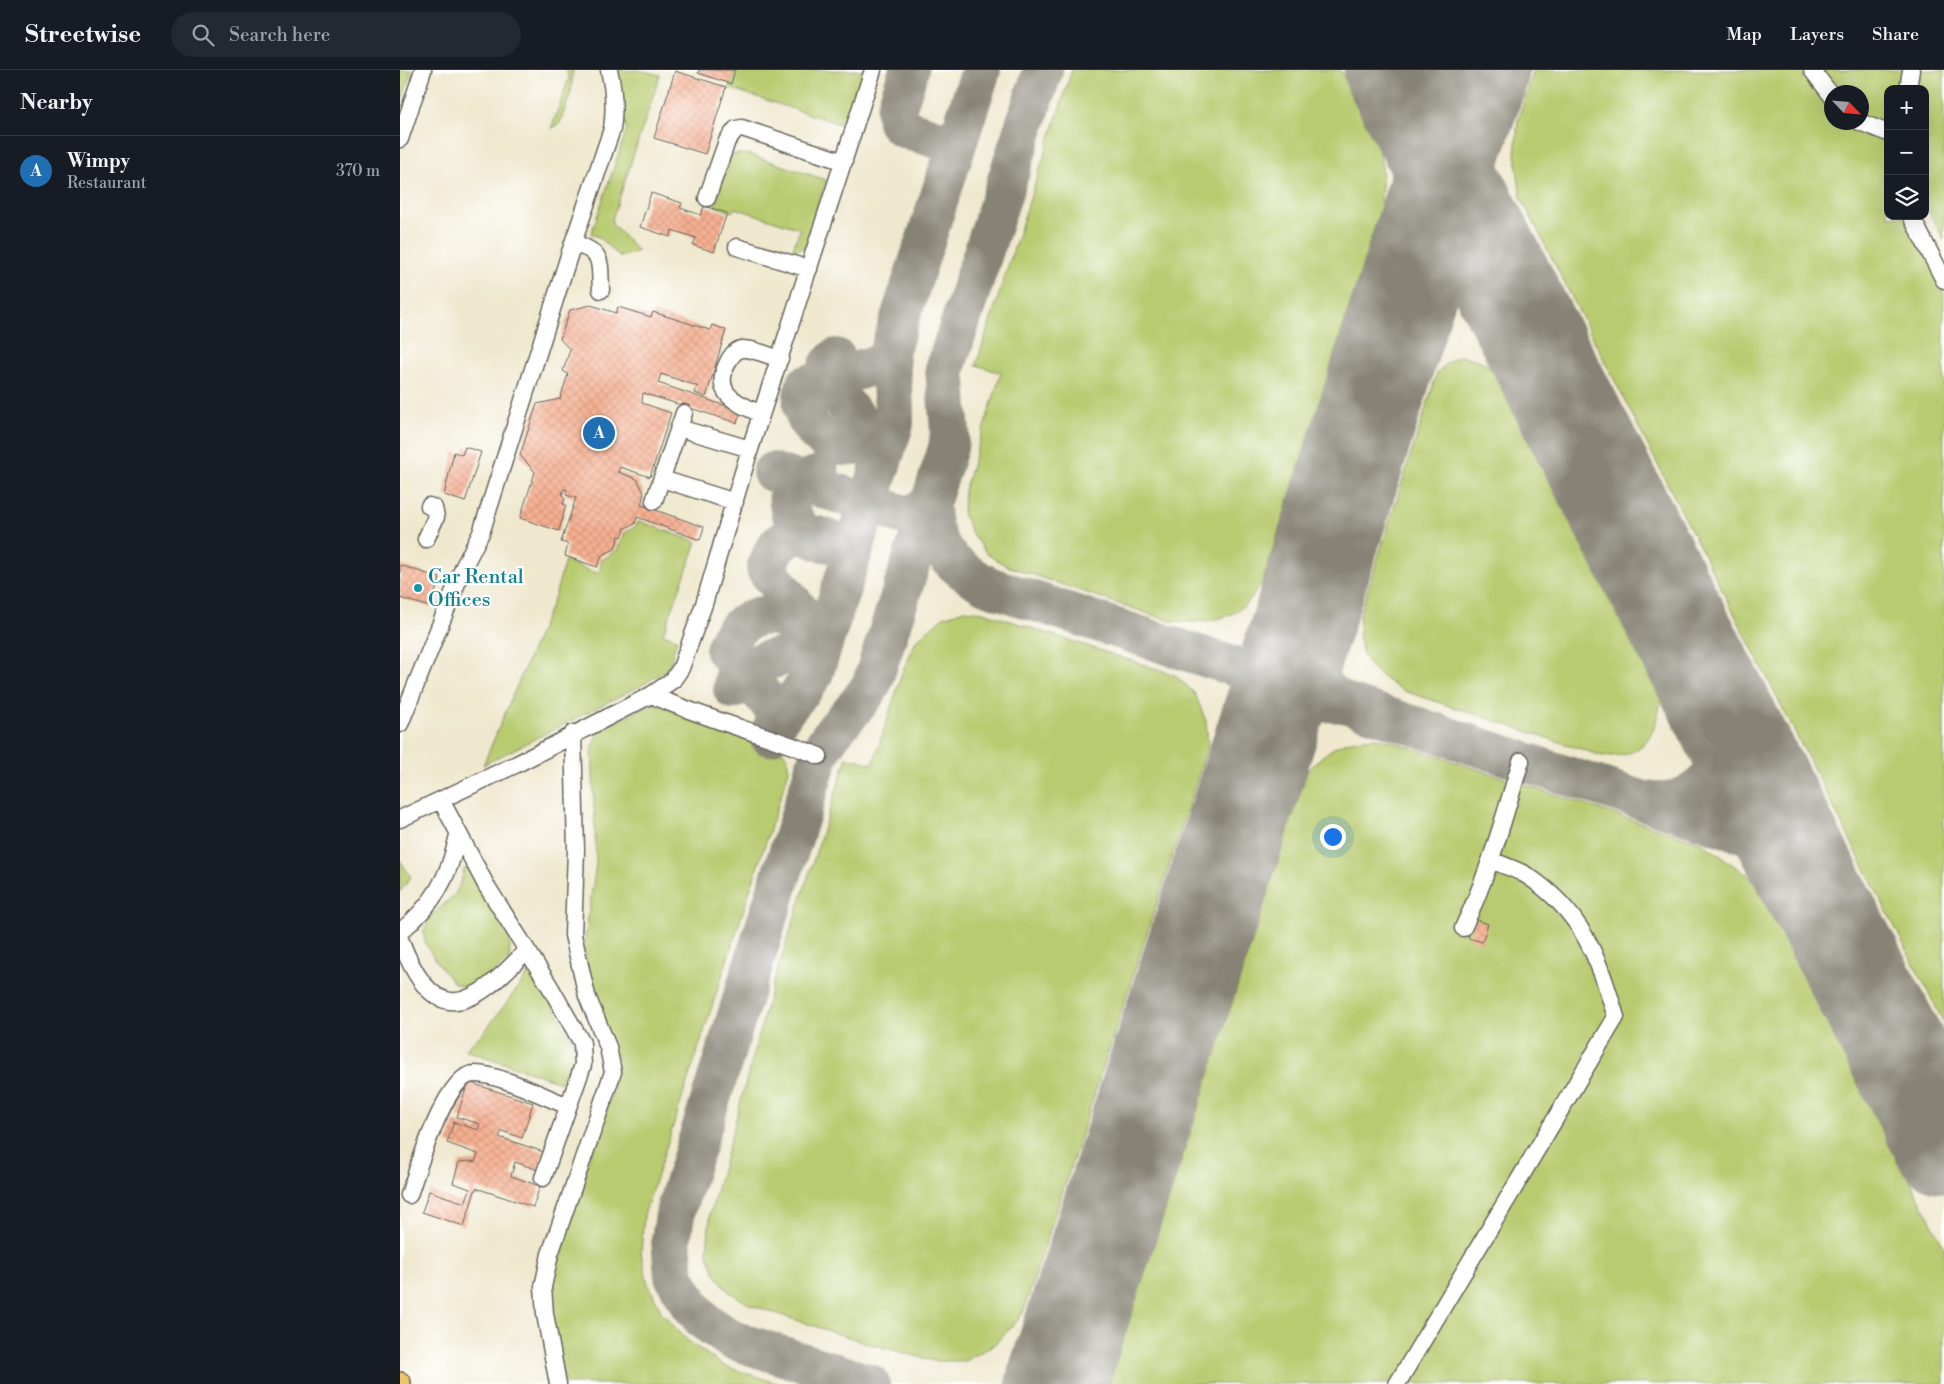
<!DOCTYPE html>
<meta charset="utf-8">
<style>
body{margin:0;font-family:"Libre Bodoni",serif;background:#242831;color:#f1f3f6}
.controls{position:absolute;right:15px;top:15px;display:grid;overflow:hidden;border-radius:10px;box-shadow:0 5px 20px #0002}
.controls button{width:45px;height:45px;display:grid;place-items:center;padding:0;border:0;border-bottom:1px solid #363941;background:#171b24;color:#f1f3f6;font:25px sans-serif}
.compass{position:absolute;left:1424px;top:15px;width:45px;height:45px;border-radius:50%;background:#171b24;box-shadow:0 5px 20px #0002;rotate:116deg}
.you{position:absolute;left:932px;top:766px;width:18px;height:18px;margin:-12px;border:4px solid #fff;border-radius:50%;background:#1a73e8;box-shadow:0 0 0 8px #1a73e833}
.badge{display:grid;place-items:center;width:32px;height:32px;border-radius:50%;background:#1f6fb2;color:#fff;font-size:16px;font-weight:700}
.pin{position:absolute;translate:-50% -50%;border:2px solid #fff;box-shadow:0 1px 5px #0006}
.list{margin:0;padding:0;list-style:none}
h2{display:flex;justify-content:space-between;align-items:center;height:65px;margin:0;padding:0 20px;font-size:21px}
h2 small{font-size:16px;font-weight:400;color:#9ea1a6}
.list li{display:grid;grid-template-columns:32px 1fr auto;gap:15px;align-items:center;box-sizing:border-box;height:70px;padding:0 20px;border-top:1px solid #363941}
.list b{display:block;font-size:19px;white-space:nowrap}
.list p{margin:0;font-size:16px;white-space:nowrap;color:#9ea1a6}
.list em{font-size:16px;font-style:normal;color:#9ea1a6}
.icon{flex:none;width:28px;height:28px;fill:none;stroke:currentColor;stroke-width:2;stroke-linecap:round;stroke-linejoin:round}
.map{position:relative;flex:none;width:1544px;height:1314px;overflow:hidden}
header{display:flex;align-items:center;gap:30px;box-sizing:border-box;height:70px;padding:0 25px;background:#171b24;border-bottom:1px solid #363941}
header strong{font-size:24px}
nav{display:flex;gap:28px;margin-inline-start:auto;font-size:18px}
.search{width:350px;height:45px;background:#242831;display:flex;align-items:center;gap:12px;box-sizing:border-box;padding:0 18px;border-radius:28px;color:#9ea1a6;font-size:19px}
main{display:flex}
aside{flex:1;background:#171b24}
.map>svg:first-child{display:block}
.green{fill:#b8cb6f;stroke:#6a7446;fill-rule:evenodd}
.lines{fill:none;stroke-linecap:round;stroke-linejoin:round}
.taxiway{stroke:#868275;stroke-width:40}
.runway{stroke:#868275;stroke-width:101}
.building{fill:url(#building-cross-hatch)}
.minor-casing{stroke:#66635a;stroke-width:19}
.major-casing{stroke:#66635a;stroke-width:24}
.minor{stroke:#fff;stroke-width:16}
.major{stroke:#eec569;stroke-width:21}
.culture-dot{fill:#0f9aa8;stroke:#fff;stroke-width:2}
.labels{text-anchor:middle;stroke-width:4.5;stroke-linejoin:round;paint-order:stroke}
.culture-label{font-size:20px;fill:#0d838f;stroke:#fff;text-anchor:start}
</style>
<header>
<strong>Streetwise</strong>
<div class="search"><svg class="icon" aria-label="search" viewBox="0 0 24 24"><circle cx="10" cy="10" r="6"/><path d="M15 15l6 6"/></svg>Search here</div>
<nav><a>Map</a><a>Layers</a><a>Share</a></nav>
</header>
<main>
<aside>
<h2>Nearby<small></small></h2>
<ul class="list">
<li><span class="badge">A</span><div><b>Wimpy</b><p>Restaurant</p></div><em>370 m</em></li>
</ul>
</aside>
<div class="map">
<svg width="1544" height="1314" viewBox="0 0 1544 1314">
<defs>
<pattern id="building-cross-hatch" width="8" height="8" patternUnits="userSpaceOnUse" patternTransform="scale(1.25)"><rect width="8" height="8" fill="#f7b092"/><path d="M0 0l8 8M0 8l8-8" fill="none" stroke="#d3977d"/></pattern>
</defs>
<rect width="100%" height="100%" fill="#fff"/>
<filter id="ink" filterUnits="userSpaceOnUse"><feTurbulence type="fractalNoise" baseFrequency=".02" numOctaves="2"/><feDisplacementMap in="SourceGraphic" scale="10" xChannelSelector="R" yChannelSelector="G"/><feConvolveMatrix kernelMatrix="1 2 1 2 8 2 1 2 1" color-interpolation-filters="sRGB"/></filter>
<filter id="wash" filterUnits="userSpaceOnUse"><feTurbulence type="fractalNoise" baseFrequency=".0096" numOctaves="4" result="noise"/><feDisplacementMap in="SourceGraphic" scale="20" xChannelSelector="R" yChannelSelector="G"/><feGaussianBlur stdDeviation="1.12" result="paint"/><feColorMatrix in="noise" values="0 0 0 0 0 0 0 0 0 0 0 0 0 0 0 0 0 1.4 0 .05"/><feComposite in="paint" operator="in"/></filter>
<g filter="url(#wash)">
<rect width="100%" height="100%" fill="#efe8ce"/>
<path class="green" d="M0,0h12l-12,36z
M166,0h7l-2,22 -11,31 -9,6 18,-51z
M216,0h23l21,5 -48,145v4l26,27 -18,6 -21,-20 -8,-3 36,-105 -6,-15z
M335,0h132l-18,57 -120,-39z
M672,0h268c14,27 32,55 40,85 4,18 2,37 0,55l-118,373c-5,6 -9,14 -14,19 -20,21 -51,21 -78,19l-163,-55 -19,-11 -16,-21 -9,-20 1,-23 37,-118 -25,-8z
M1134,0h375l-3,19h-18v127h20l36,69v738l-423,-825 -6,-43 3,-35zM1432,22h30v30h-30z
M1519,0h25v170l-19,-36v-115h-9z
M335,84h13l78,26 -20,67 -12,3 -1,-2 7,-19 -65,-21 -3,4 -17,-6 16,-51z
M1059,286c23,3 29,6 42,26l160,307c0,27 -8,60 -39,66 -7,1 -14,1 -20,1l-198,-65c-36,-21 -48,-33 -44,-77l77,-241 11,-11z
M239,451l58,21 -34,92 14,5 -8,29 -23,15 -163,82 72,-169 10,-36 24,11 10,2 3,-13 15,-10 9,-18 10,-6z
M564,540l19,2 192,63 20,19 11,27 2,25 -184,564 -6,10 -23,24 -29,17h-32l-68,-18 -116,-38 -22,-14 -12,-16 -9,-22 3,-39 61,-224 76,-233 26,7 29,-91 14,-32 27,-24z
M255,633l125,45 7,9 2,14 -145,444 -3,38 7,31 14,29 25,27 37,26 56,18h-217l-12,-75v-24l4,-29 59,-168 -18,-87 -8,-28 -4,-28 12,-81 -4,-114 3,-11 5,-10z
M975,668l13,2 314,103 47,33 22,31 173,340v137h-835l198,-612c21,-24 36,-33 68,-34z
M0,790l11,17 -11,15z
M70,797l41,66 -2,27 -39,30 -16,-7 -9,-10 -13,-18 -6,-11 -3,-12 7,-15 25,-23 6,-12 3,-13z
M132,899l45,79v21l-8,16 -104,-35 20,-19z"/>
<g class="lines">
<path class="taxiway" d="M509,0l-13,40 1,12 6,6 53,17
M436,288l-7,7 -5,14 61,73
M490,291l-84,24c-13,31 15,65 48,61 16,-2 28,-14 40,-24
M372,402l129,42c13,2 21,-4 29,-12 -1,43 22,65 58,84l772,253c33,18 40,30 59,61
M420,405l-29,8c-10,28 11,60 41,60 10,1 18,-3 26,-7
M905,545c-4,40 1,65 37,86
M416,562l-50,-63c3,-6 5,-13 8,-19 12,-18 38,-18 56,-10
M333,619l2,-19 88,-26
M380,646l-55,-66c10,-36 55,-48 77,-16 9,12 9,27 11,41
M369,666c10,-25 33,-40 45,-64l80,-248v-17l-5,-55 92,-282
M863,674c23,-28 39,-46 78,-41
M1247,731c10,0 20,1 30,-2 34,-9 53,-46 47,-79 -2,-12 -10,-25 -15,-36
M470,1314l-140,-45 -27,-19 -13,-16 -16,-28 -3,-36 5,-31 143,-453c11,-28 39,-46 53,-73l76,-235 2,-16 -5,-63 98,-299
M645,1314l13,-7"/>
<path class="runway" d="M994,0l550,1073
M656,1314l249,-769 140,-446 34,-99"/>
</g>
<g id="blocks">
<path class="building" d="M299,0h36l-4,14 -33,-11z
M275,1l51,16 -21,67 -51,-16z
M251,123l31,10 -2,5 21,7 3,-9 23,7 -13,39 -21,-7 3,-7 -24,-8 -2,7 -30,-10z
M191,235l25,8 2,-6 33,10 2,-5 57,18 2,-5 14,5 -20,67 -11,-4 2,-7 -36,-12 -3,9 83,28 -4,12 -94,-30 -1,10 29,10 -21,64 -30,-10 -2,5 19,7 7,14 -3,12 63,22 -4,13 -63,-23 -2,7 -10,4 -3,9 -3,-1 -4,13 -13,6 -5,12 -32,-11 3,-12 -7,-2 15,-44 -10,-3 1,-5 -3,-1 -2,6 3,4 -2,5 3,1 -7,26 -39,-13 15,-46 -15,-17 17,-51 23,-5 8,-25 -5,-3 7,-21 -10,-11 10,-29z
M65,377l16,5 -16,50 -21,-7 10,-43 8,3z
M0,495l40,13 -10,29 -30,-9z
M1075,849l13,5 -6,18 -14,-4z
M68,1012l65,21 -11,35 -20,-7 -3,6 45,15 -6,18 -23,-8 -4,14 29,10 -7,21 -57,-19 -12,38 -42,-14 7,-21 36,12 5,-14 -17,-6 6,-21 12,-1 4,1 3,-8 -31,-11 7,-21 24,8 2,-6 -23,-7z"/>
</g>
</g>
<g filter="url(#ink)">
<use href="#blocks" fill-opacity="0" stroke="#66635a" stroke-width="1"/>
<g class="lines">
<defs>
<path id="minor" d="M1412,0l20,26
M1508,19l3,-19
M1460,52l28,11
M0,69l23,-69
M307,128l20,-57 9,-12 6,-1 102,34
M1511,146l33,64
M173,173c32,10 26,18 28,47
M337,177l72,22
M361,344c-24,-11 -50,-20 -33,-52 3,-6 7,-12 14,-13 11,-1 27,7 38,10
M279,358l71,21
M262,409l73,23
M254,431l30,-88
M26,469l10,-22 -2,-9 -5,-2
M251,625c55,24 113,39 168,61
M0,654l64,-158 17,-33 92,-290 39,-114c3,-21 2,-39 -3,-59
M41,730l45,85 63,100 33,58 1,22 -40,113
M0,749l117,-55 134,-69 22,-15 8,-12 23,-64 46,-155 123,-379
M1063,858c26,-54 41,-111 58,-167
M0,862c34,-28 49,-54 58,-97
M0,869c35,92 71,70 127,11
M9,1125c8,-24 37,-121 65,-121 23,-1 71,23 94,32
M158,1314l-13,-70 -2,-27 7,-33 63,-182 -5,-25 -21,-51 -14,-61 3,-85 -3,-117
M997,1314l219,-367c-18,-60 -34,-106 -90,-142 -10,-6 -24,-10 -35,-15"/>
<path id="major" d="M0,1313v1"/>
</defs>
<use href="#minor" class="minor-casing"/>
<use href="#major" class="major-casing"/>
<use href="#minor" class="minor"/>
<use href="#major" class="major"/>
</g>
</g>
<circle class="culture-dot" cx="18" cy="518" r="5"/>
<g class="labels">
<g class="culture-label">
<text x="28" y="513">Car Rental<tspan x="28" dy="23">Offices</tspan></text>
</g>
</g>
</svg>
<div class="controls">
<button>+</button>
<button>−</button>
<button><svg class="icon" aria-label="layers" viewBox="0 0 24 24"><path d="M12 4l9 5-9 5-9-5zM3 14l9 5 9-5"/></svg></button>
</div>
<svg class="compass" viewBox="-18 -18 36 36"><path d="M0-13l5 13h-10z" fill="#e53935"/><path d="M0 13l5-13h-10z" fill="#9ea1a6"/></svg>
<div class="you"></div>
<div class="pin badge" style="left:199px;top:363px">A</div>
</div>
</main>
